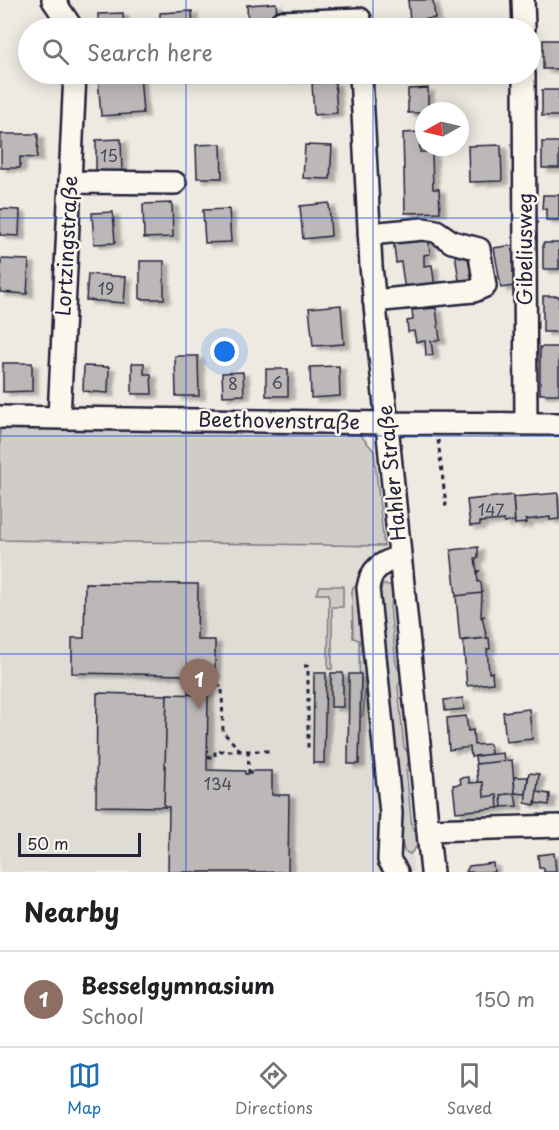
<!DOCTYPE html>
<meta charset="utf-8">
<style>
body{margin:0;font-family:"Playpen Sans",sans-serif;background:#f2f2f2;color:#202124}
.compass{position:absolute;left:415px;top:102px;width:54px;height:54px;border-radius:50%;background:#fff;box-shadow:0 3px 15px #0003;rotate:262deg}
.scale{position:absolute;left:18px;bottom:15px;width:123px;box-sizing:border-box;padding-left:6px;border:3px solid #22223b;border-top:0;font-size:16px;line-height:21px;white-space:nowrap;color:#22223b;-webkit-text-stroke:4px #fbf7ec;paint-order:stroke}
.you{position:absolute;left:225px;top:352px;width:21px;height:21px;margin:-15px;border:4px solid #fff;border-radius:50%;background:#1a73e8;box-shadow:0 0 0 9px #1a73e833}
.badge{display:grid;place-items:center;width:39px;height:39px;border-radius:50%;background:#1f6fb2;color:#fff;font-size:20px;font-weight:700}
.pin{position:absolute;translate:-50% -50px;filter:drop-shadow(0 2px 3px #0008)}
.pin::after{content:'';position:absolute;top:32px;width:21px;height:18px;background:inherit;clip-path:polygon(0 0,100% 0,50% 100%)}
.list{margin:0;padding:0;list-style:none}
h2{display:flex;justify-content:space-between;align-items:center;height:78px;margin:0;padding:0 24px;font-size:26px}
h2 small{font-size:20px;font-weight:400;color:#757577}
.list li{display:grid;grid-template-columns:39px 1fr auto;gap:18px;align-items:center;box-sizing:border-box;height:96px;padding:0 24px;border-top:2px solid #e0e0e0}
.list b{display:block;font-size:22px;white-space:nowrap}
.list p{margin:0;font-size:20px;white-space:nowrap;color:#757577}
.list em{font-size:20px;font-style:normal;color:#757577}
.icon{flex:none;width:33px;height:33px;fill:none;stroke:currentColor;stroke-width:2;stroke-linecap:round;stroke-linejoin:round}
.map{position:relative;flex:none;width:559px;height:872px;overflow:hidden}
.search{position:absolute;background:#fff;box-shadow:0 3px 15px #0003;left:18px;right:18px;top:18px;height:66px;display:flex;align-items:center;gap:15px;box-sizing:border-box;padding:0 21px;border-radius:33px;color:#757577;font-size:22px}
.sheet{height:174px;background:#fff}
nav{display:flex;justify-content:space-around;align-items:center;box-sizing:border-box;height:84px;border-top:2px solid #e0e0e0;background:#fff;font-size:16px;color:#757577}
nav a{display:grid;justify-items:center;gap:3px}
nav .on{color:#1f6fb2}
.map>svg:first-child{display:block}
.built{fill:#dfdbd5}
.green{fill:#d0cdc9;stroke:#797882;stroke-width:1.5}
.building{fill:#bcb8b8;stroke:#22223b;stroke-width:1.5;filter:url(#shadow)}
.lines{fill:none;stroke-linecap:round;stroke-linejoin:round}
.minor-casing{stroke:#22223b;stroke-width:26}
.path{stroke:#22223b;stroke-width:3;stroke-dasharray:4.5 4.5;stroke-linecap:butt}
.minor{stroke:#fbf7ec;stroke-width:21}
.grid{fill:none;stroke:#1d4ed8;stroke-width:1.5;stroke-opacity:0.55}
.labels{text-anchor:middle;stroke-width:5;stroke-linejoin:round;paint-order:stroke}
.number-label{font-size:16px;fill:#48485a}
.street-label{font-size:20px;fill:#22223b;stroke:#fbf7ec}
</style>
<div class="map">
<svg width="559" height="872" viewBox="0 0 559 872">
<defs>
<filter id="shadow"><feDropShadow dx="6" dy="3.5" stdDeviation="1.5" flood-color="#0004"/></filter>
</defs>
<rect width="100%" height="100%" fill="#eeeae2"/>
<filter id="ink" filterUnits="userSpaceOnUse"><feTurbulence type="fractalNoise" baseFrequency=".0167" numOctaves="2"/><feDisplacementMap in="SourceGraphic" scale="12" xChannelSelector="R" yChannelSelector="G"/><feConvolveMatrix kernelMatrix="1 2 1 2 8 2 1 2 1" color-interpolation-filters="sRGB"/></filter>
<g filter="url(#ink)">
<path class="built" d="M0,540l384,6 30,326h-414z"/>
<path class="green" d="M0,424l358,8 16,19 10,95 -384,-6z
M383,585h7c4,8 4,13 0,21l6,57c3,11 9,10 2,23l6,61c6,8 7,11 2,21l6,59 5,6 1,12 -8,9 -6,-3 -3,-13 -23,-243z
M320,586h23v21h-11v62h-4l1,-75h-13z
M358,586l3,5 -4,13 9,79 -3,32 -3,2 -1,-77 -6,-2 -1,-46 1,-5z"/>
<path class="building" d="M408,0h25l2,18 -25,3z
M276,3l2,24 -30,1 -1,-23z
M192,11l1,17h-33v-15z
M123,13l1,15h-26v-14z
M543,40h16v29h-16z
M281,74h24v3l-24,2z
M140,75l3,38 -42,3 -3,-38z
M335,82l2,31 -23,2 -2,-32z
M428,88v23h-4v2h-16v-24z
M542,90h17v26h-17z
M419,132l1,20h12l1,37h6l1,23 -35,1 -2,-80z
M1,134h37l-1,24 -17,-1v11h-19z
M121,139l1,34h-26v-33z
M542,142h17v26h-17z
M221,144l1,34h-25l-1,-33z
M305,145l27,1 -2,33 -27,-1z
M501,145l1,36 -33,1 -1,-36z
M543,195h16v25h-13v-11h-4z
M172,203l1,34 -29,1 -1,-34z
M329,203l2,33 -28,3 -3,-33z
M0,209l20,1 -1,26 -19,-1z
M229,209l2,33 -26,1 -2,-33z
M113,212l2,31 -21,1 -2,-31z
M428,235l2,19 -6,1v11l8,-1 3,23 -30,3 -4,-29 -5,1 -3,-26z
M543,243h16v26h-16z
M514,245l7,40 -20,3 -7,-40z
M474,252l5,32 -19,3 -5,-33z
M1,259l28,1 -2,34 -27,-2z
M140,261h24v38h-24z
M88,274l38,3 -2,26 -38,-3z
M543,296h16v36h-16z
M341,305l3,39 -31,2 -4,-38z
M436,308l4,32 -9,1 2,14 -7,1 -1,-15 -9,1 -2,-11 -6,1 -1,-11 6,-1 -1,-10z
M540,347h19v47h-19z
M175,356h23l1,40h-23z
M3,363h29v28l-29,1z
M132,363h12v11h7l1,20h-20z
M84,366l25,1 -1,26 -25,-2z
M339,366l1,30 -29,2 -1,-31z
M266,369h22v27h-22z
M243,372l1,23 -21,1 -1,-23z
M558,493l1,26 -9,1v-3l-24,3 1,3 -12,1 -2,-27z
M513,495l2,26 -11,2v-3l-24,2v3l-10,1 -3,-26z
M478,547v11h-3l2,13h3l-3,1 1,10h3l1,11 -26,3 -5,-46z
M85,583l113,1 -1,56h18v35h-7v20l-20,-1v-19l-116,-2v-35h12z
M482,593l-1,24 4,-1 -3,1 5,21 -27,3 -4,-45z
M487,638h2l1,11h-3l2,24 3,-1 1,11 -26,3 -4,-46z
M314,673h12l-2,90h-11z
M331,673h12v34h-12z
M349,674h12l-2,90h-11z
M97,693l70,2 -3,112 -68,-1z
M167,694l41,1 -1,75 38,1v3h6v-3h21v24h17l-1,77h-120l1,-65h-5z
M463,698l1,11 -19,2 -1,-11z
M529,709l3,30 -26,3 -3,-30z
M466,716l2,15 5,-1 1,15 16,-1 1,10 -20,3 -1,-10 -21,3 -2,-32z
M503,753l1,8 -28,3 -1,-8z
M512,760l3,33 -14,2 1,12 -4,1 -1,-13 -13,2 -1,-15h-5l-2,-18z
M529,773l10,1 -4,31 -10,-2z
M469,777v6l14,-1 1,15 13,-2 1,13 -42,4 -3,-27 8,-1 -1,-6z
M514,777h14l-2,17 -11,-1z
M537,792l13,2 -1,11 -14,-2z
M515,793l2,13 -15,1 -1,-12z
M554,853l2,19h-12v-4h-5l-1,-13z
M493,863l1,9h-28l3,-6z"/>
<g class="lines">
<defs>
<path id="minor" d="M53,0l19,28
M523,0l1,28
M281,22l79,-3
M361,74l10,192 61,606
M524,74l2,350
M70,182l105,1
M369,234l54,-5 13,2 16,11 27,7 6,37 -11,5 -11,1 -89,9
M0,417l386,6 173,1
M59,418l16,-344
M429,830l130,-4
M397,872l-8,-12 2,-47 -23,-225c3,-20 14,-25 32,-32"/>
</defs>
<use href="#minor" class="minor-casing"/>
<path class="path" d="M438,440l8,65 -6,1
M304,666h4v83
M208,685l14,1 1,46 18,19
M248,751l1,23
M207,757h8v-6h54"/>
<use href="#minor" class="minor"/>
</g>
</g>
<path class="grid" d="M186,0v28M373,0v28M186,74v798M373,74v798M0,218h559M0,436h559M0,654h559"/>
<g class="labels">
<g class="number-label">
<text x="109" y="162">15</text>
<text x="106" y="295">19</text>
<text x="277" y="389">6</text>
<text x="233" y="390">8</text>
<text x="491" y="516">147</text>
<text x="218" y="790">134</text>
</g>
<g class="street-label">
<text transform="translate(67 246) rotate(-87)" y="7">Lortzingstraße</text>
<text transform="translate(525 249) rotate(-90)" y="7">Gibeliusweg</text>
<text transform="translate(279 421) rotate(1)" y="7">Beethovenstraße</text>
<text transform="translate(392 473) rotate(-96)" y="7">Hahler Straße</text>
</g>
</g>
</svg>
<svg class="compass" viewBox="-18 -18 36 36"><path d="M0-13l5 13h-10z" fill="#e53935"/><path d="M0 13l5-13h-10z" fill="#757577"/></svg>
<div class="scale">50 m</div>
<div class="you"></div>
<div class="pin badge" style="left:199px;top:709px;background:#8d6e63">1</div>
<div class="search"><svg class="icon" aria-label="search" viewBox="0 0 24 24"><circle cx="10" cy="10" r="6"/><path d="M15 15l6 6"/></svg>Search here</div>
</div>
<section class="sheet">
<h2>Nearby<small></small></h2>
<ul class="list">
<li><span class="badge" style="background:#8d6e63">1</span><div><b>Besselgymnasium</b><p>School</p></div><em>150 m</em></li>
</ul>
</section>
<nav>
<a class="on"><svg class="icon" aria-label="map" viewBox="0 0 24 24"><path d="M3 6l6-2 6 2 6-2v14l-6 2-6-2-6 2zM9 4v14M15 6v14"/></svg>Map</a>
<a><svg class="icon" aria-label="directions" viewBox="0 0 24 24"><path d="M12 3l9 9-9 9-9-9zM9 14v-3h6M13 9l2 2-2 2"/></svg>Directions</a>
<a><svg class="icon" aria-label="saved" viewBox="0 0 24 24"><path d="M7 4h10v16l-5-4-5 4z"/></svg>Saved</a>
</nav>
